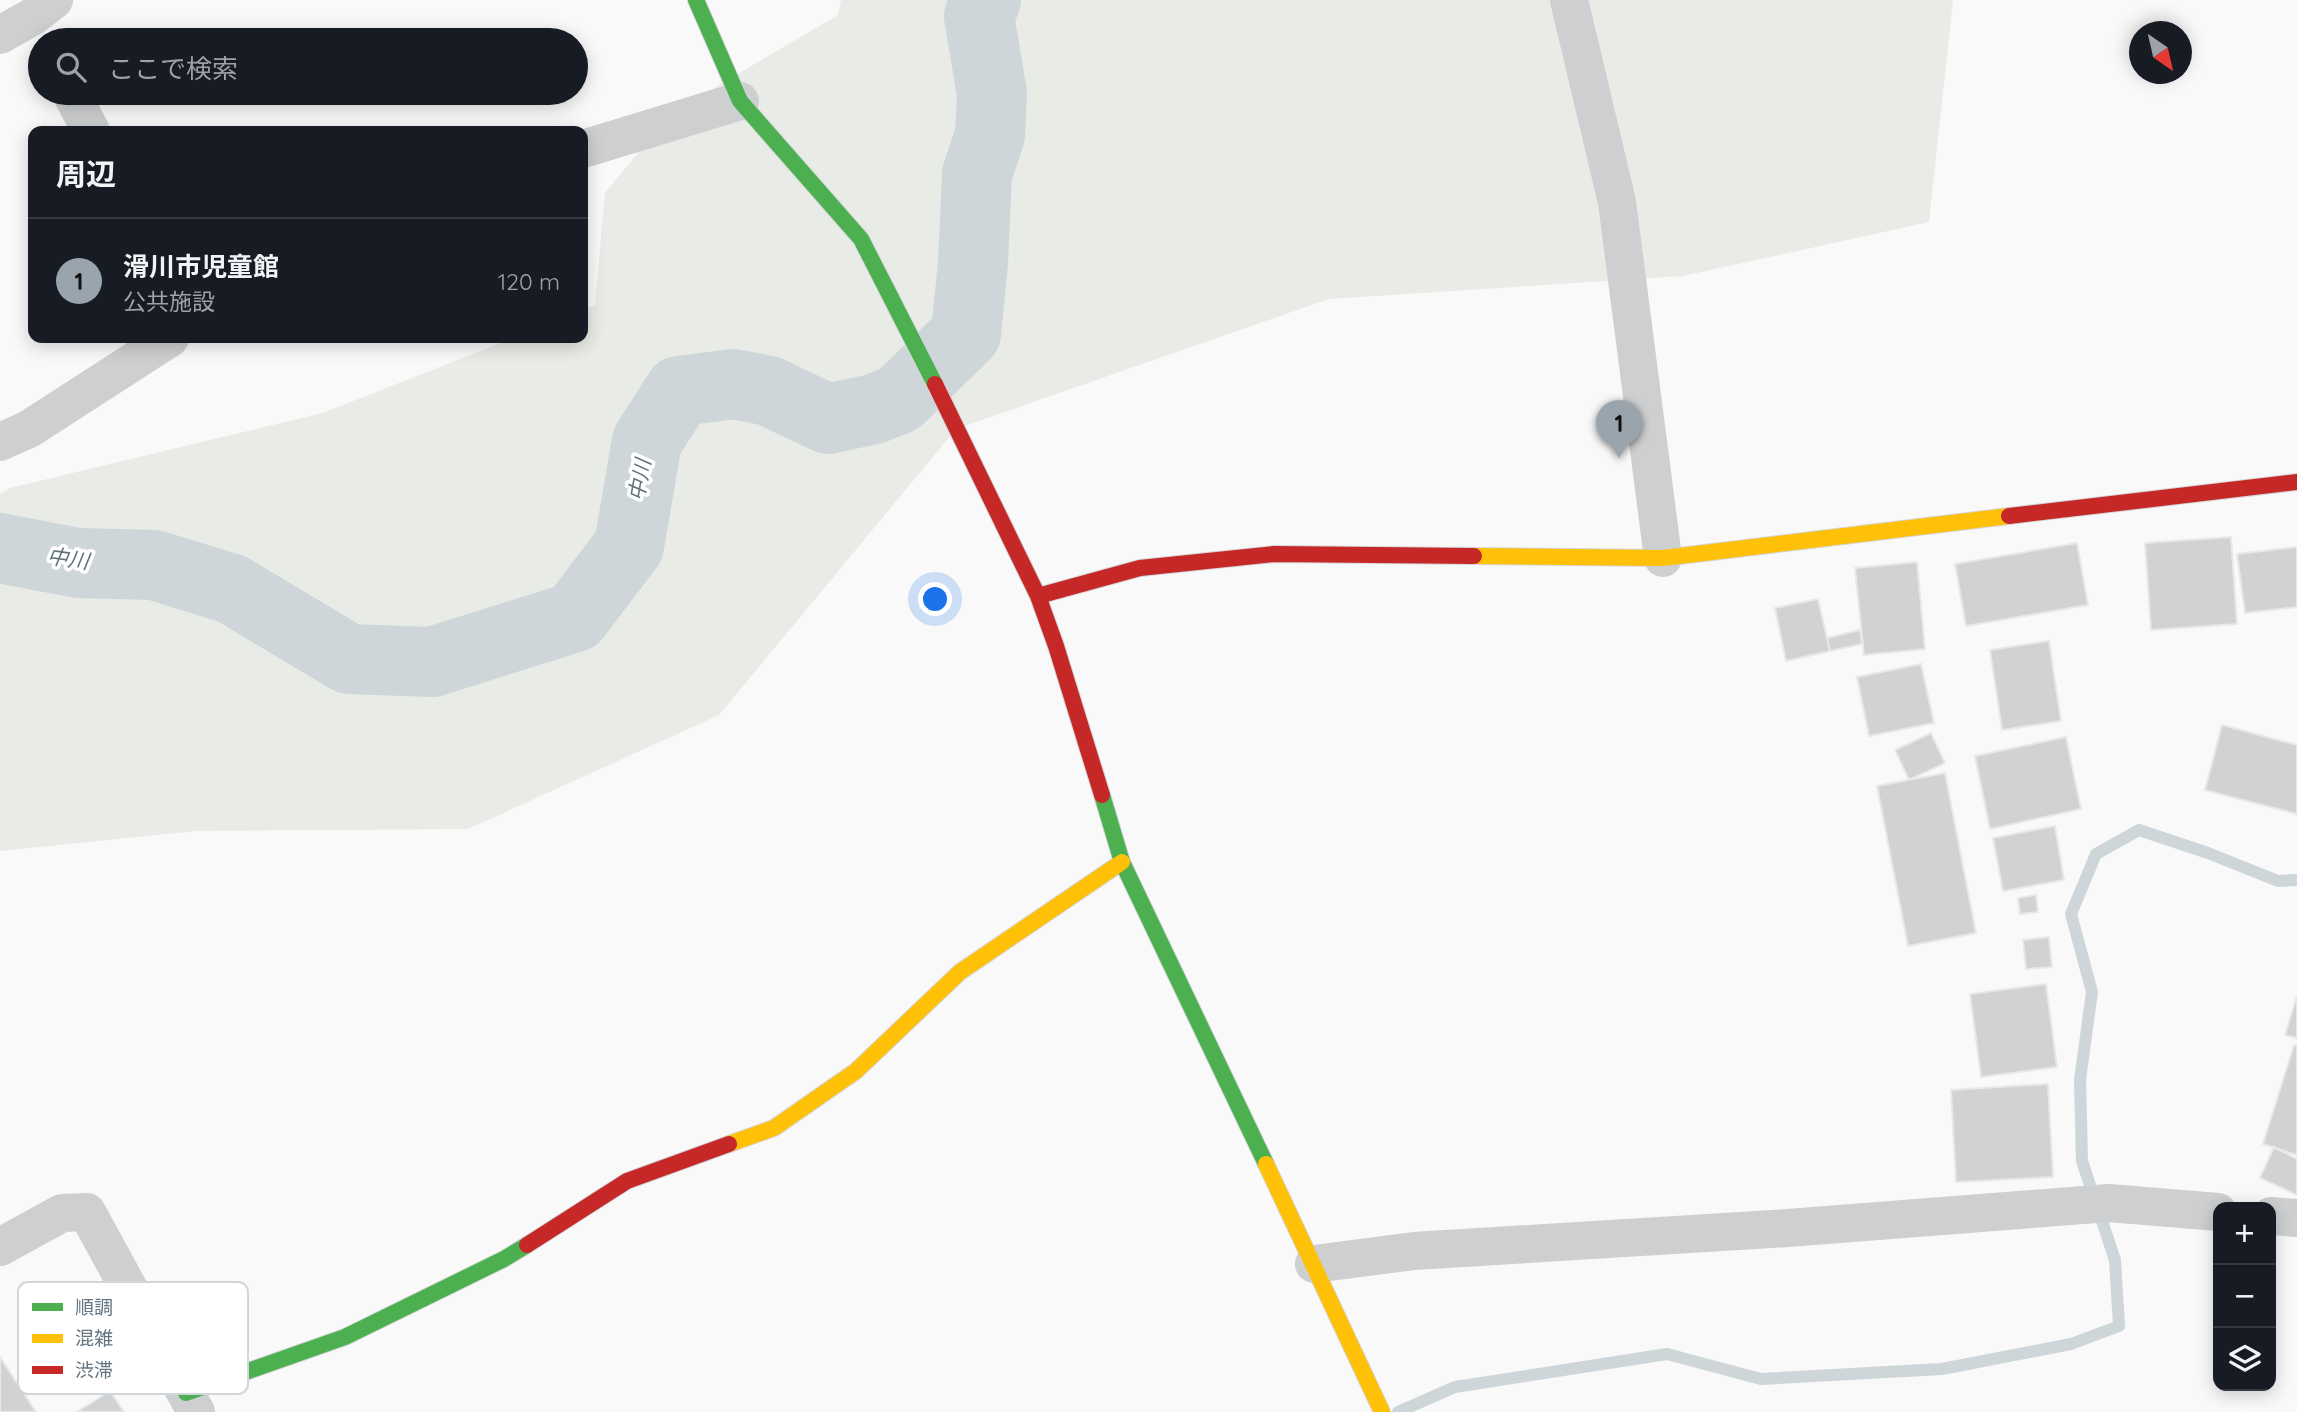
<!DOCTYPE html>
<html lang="ja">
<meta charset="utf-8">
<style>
body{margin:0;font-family:Quicksand,"Noto Sans JP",sans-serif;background:#20242c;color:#f1f3f6}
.controls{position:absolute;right:21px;bottom:21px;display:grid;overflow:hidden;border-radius:14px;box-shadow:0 4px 18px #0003}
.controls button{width:63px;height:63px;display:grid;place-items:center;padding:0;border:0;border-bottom:2px solid #363941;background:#171b24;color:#f1f3f6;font:35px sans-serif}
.compass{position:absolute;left:2129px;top:21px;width:63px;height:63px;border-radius:50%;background:#171b24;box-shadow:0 4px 18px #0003;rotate:146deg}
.you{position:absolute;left:936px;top:600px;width:24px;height:24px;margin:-18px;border:5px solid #fff;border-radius:50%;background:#1a73e8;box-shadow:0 0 0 10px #1a73e833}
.badge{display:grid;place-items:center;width:46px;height:46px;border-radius:50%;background:#99a4ac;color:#111;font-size:23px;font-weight:700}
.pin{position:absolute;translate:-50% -58px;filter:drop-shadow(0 2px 4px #0008)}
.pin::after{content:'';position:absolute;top:37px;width:24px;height:21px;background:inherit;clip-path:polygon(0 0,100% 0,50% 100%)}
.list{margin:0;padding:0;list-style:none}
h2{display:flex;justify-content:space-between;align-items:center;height:91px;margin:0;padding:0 28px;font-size:30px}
h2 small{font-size:23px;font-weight:400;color:#9ea1a6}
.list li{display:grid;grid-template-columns:46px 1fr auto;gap:21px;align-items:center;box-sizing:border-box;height:126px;padding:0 28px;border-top:2px solid #363941}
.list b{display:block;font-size:26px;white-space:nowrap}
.list p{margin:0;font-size:23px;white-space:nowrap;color:#9ea1a6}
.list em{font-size:23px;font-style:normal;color:#9ea1a6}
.icon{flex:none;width:38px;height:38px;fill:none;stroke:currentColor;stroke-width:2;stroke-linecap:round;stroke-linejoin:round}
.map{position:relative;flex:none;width:2297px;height:1412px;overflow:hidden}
.search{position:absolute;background:#171b24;box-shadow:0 4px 18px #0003;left:28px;top:28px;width:560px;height:77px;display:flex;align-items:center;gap:18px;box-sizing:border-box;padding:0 24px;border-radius:38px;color:#9ea1a6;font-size:26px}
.panel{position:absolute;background:#171b24;box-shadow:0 4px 18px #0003;left:28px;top:126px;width:560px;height:217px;border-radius:14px}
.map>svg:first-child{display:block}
.green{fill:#e8ebe6}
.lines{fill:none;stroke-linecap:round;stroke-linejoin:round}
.stream{stroke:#ced6d9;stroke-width:12}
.river{stroke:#ced6d9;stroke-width:70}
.building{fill:#d0d2d3;stroke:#e8e8e8;stroke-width:2}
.fast-casing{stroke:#d5d6d7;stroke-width:18}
.slow-casing{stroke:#d5d6d7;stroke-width:18}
.jam-casing{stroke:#d5d6d7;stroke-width:18}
.street{stroke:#cecfd0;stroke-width:38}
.fast{stroke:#4caf50;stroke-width:16}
.slow{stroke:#ffc107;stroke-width:16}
.jam{stroke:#c62828;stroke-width:16}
.labels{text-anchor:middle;stroke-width:7;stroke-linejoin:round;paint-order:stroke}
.water-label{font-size:21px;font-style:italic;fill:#60757c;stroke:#fff}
.key{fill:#fff;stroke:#d1d6da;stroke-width:2}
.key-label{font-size:19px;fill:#657683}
</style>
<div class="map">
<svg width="2297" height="1412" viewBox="0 0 2297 1412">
<rect width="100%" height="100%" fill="#f9f9f9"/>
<path class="green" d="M841,0h1112l-24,222 -246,54 -354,23 -373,130 -237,286 -251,114 -272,2 -196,20v-357l10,-6 313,-75 190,-75h70v-28l12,-5 10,-112 65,-79 168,-99z"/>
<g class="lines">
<path class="stream" d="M1398,1412l57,-25 212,-33 94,25 181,-10 129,-25 48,-18 -4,-66 -33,-99 -2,-81 12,-88 -21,-78 25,-60 43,-24 69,23 70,28 19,-1"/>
<path class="river" d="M0,548l78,15 76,2 78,24 117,70 83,3 143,-45 54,-71 18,-105 32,-50 55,-7 35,7 59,28 46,-10 25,-10 67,-65 7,-71 4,-89 13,-39 2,-41 -13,-78 7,-16"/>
</g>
<path class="building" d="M2231,537l6,87 -86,6 -6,-87z
M2077,543l11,62 -122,21 -11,-62z
M2297,547v60l-52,6 -8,-59z
M1917,562l8,87 -61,6 -9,-87z
M1818,599l12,52 -44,10 -11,-53z
M1860,630l2,14 -32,7 -3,-13z
M2049,641l12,80 -59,9 -12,-80z
M1921,664l13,59 -65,13 -12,-59z
M2222,725l75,20v69l-92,-24z
M1931,733l14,30 -36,17 -14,-30z
M2066,737l15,72 -91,20 -15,-73z
M1945,773l31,160 -68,13 -31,-160z
M2055,826l9,54 -61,11 -10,-53z
M2036,895l2,17 -18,2 -2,-16z
M2049,937l3,30 -26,2 -3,-29z
M2046,984l11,83 -76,10 -11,-83z
M2297,996v42l-12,-3z
M2294,1045l3,1v109l-34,-11z
M2048,1084l5,93 -97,5 -5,-92z
M2274,1147l23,12v36l-37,-17z
M0,1357l36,55h-36z
M110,1391l14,21h-47z"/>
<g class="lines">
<defs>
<path id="fast" d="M696,0l44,101 121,138 74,145
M1102,795l20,67 144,302
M186,1393l159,-56 159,-78 23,-14"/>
<path id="slow" d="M1474,556l189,2 346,-42
M729,1144l45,-16 82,-57 104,-99 162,-110
M1266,1164l116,248"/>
<path id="jam" d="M935,384l103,212 18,50 46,149
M2009,516l288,-34
M1038,596l102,-28 134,-14 200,2
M527,1245l100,-64 102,-37"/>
</defs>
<use href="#fast" class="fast-casing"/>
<use href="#slow" class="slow-casing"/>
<use href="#jam" class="jam-casing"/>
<path class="street" d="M1569,0l48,202 46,356
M0,35l32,-18 22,-17
M71,93l20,38
M583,149l157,-48
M0,442l29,-13 141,-91
M2271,1216l26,2
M0,1247l62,-34 25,-1 109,200
M1314,1264l100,-13 374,-23 321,-25 109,9"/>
<use href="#fast" class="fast"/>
<use href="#slow" class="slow"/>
<use href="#jam" class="jam"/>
</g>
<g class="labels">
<g class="water-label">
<text transform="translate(640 480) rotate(-80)" y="7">中川</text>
<text transform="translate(68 559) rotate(8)" y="7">中川</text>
</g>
</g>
<rect x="18" y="1282" width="230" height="112" rx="10" class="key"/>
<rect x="32" y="1303" width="31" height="8" fill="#4caf50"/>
<rect x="32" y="1334" width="31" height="9" fill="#ffc107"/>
<rect x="32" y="1366" width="31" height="8" fill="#c62828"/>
<g class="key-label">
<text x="75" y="1314">順調</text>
<text x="75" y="1345">混雑</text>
<text x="75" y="1377">渋滞</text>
</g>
</svg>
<div class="controls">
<button>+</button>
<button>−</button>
<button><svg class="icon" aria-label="layers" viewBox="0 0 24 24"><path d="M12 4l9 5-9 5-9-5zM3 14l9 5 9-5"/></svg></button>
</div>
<svg class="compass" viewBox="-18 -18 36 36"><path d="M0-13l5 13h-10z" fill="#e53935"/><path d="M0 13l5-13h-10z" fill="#9ea1a6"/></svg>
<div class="you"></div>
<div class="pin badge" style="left:1619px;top:458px">1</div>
<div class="search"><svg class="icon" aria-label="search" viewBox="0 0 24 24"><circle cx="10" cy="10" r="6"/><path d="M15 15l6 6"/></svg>ここで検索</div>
<section class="panel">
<h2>周辺<small></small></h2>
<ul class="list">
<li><span class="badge">1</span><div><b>滑川市児童館</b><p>公共施設</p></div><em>120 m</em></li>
</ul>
</section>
</div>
